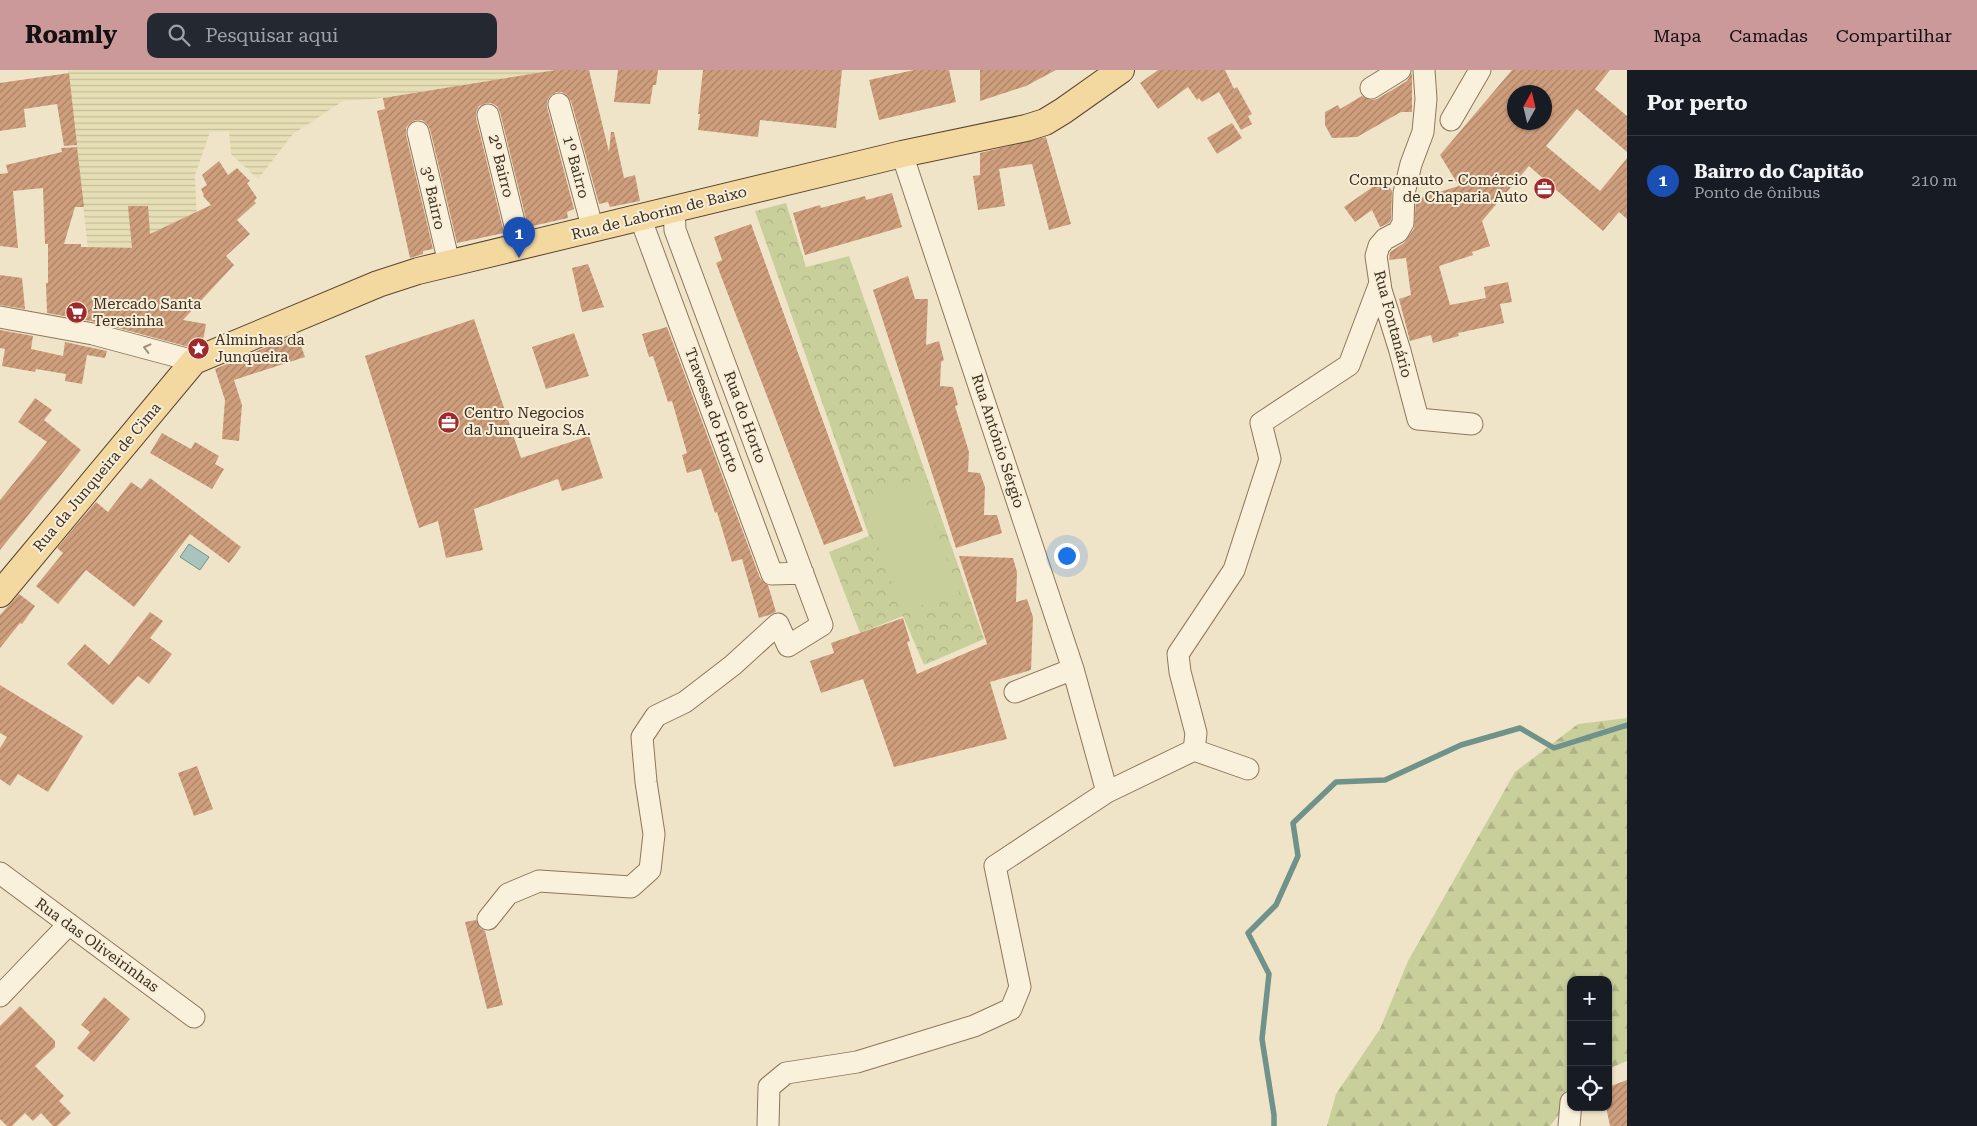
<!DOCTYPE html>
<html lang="pt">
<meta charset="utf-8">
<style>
body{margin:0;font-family:"Roboto Serif",serif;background:#242831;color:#f1f3f6}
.controls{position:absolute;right:15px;bottom:15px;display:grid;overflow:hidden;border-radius:10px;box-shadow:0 1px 4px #0004}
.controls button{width:45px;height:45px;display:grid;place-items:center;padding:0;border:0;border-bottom:1px solid #363941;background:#171b24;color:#f1f3f6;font:25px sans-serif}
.compass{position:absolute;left:1507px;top:15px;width:45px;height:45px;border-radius:50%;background:#171b24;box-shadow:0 1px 4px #0004;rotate:8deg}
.you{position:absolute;left:1066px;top:485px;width:18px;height:18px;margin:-12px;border:4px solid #fff;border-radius:50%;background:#1a73e8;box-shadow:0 0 0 8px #1a73e833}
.badge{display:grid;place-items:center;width:32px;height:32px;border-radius:50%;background:#cc999b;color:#fff;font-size:16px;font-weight:700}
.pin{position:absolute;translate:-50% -41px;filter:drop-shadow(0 1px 2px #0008)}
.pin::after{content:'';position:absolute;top:26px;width:18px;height:15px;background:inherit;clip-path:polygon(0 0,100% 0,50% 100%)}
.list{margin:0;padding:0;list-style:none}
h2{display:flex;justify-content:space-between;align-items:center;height:65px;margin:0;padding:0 20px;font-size:21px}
h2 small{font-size:16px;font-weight:400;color:#9ea1a6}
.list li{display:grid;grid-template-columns:32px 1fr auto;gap:15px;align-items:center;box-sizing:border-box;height:90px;padding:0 20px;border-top:1px solid #363941}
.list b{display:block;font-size:19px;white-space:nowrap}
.list p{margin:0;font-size:16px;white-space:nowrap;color:#9ea1a6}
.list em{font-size:16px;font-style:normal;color:#9ea1a6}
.icon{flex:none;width:28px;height:28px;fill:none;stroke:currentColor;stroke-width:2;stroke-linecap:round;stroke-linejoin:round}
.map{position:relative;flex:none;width:1627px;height:1056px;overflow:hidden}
header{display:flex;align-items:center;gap:30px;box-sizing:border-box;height:70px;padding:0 25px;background:#cc999b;color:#111}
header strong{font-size:24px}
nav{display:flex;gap:28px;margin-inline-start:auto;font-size:18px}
.search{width:350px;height:45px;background:#242831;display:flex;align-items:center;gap:12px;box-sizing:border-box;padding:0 18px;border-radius:10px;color:#9ea1a6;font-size:19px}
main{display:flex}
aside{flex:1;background:#171b24}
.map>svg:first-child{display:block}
.farmland{fill:url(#farmland-rules)}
.forest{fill:url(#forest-firs)}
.park{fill:url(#park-crowns)}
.pitch{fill:#c9cf9b}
.water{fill:#a9c4bc;stroke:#6f938a}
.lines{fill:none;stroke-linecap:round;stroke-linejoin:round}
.stream{stroke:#6f938a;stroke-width:5.5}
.building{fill:url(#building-hatch);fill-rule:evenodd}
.minor-casing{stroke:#8d765c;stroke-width:23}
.major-casing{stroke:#5b4430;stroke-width:28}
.minor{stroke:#faf1dc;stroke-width:21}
.major{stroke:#f3d9a0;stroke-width:26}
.oneway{stroke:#9c907e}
.labels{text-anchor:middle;stroke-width:4;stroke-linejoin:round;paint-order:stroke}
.street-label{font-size:15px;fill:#3d2e20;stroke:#f7eed8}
.poi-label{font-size:15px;fill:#3d2e20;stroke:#f7eed8;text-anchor:start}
</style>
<header>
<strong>Roamly</strong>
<div class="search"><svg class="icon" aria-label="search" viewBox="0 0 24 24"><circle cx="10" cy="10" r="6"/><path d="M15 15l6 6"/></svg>Pesquisar aqui</div>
<nav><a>Mapa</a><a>Camadas</a><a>Compartilhar</a></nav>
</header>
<main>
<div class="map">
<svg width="1627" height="1056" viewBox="0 0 1627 1056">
<defs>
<pattern id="farmland-rules" width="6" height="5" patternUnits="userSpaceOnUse" patternTransform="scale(1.25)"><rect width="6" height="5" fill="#e6deb5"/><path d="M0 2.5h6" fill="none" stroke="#c6bf9b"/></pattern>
<pattern id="forest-firs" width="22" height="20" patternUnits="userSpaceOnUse" patternTransform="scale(1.25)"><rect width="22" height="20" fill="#c9cf9b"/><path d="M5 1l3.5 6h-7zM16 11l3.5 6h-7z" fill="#aeb285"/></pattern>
<pattern id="park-crowns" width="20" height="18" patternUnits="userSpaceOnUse" patternTransform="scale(1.25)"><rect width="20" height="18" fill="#c9cf9b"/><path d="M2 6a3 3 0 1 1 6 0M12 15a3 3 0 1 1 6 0" fill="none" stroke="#aeb285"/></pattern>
<pattern id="building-hatch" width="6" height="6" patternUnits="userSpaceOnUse" patternTransform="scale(1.25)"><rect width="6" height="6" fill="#cf9f7d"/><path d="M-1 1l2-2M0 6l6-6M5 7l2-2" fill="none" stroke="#a98266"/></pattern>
</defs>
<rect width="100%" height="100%" fill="#f0e4c8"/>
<path class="farmland" d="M68,0h493l-187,29 -31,2 -50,33 -35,45 -27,-25 -2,-23 -19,1 -15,43 2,48 -41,24 -45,8 -1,-7 -10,-1 -11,11z"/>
<path class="forest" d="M1627,648v343l-19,8v-89h-37v119l-21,27h-223l9,-32 44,-65 28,-68 107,-189 63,-48z"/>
<path class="park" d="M786,133l20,64 43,-11 135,383 -60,26 -21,-49 -43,17 -31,-81 40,-16 -114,-325z"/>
<path class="pitch" d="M918,409l41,114 -57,19 -41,-114z"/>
<path class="water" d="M189,474l20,13 -9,13 -20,-13z"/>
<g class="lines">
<path class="stream" d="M1274,1056v-11l-12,-76 7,-65 -21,-41 28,-28 22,-49 -5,-33 43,-41 49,-2 76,-35 59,-17 34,20 73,-23"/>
</g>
<path class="building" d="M556,0h33l20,82 2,-20h3l10,46 11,-3 5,26 -30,6 -2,-5 -9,2 -28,-103 -4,-6 -5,-3h-6l-6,4 -3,5v6l27,102 -7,3 1,6 -40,9 -28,-115 -3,-6 -6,-3h-5l-7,3 -3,6v6l28,115 -47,10 -27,-114 -3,-5 -5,-4h-7l-5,3 -4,5v7l27,114 -10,2v3l-13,4 -33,-147 8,-2 -2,-11z
M618,0h40l-2,15h-3l-3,19 -36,-2z
M703,0h139l-6,58 -76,-8 -2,17 -60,-7 2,-16h-2z
M914,0h35l7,32 -77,18 -10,-40z
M980,0h76l-30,16 -46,15z
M1158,0h67l9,19 3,-2 15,27 -4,2 4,8 -11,6 -22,-38 -17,10 -3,-4 -2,2 -9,-13 -30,22 -18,-26z
M1512,0h98l-15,19 32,27v36l-50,-43 -31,37 54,45 27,-33v61l-8,-7 -16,19 -74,-65 -47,55 8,25 -18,6 1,3 -34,11 11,39 36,-7 -2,-11 24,-5 4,20 -12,2 4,19 -46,10 1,3 -26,7 -2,-8 -21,6 -11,-42 12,-4 -5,-37 -17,2 1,-8 14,-9 10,-14 2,-30 43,-13 -19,-31zM1514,22h30v30h-30z
M69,3l8,72 -13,1 -7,-42 -33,5 2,18 -26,4v-48z
M1412,3v39h-11l-44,25 -25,1 -7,-13v-13l13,-7 2,4 22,-13 9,4 6,-1 30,-18z
M1232,53l10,15 -25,16 -10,-16z
M1046,67l25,87 -22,6 -17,-66 -33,5 6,37 -27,4 -5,-34 7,-1v-22z
M77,77l7,60h-9l-11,37h17v3l51,1 -4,-42h20l2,28 61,-29 -8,-9 1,-1 -3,-6 6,-4 -5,-10 17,-14 9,14 9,-7 13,13 -3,2 10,15 -3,3 2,2 -19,17 13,14 -24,22 8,9 -51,55 23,4 -3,17 -14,6 -93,-25 -49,-9 -1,-30h2v-39h-3l-2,-56 -30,3 5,57 -18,-2v-72l8,-1 -2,-8 56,-13 -1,-4z
M1384,109l8,12 -1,29 -2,3 -9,4 -8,-17 -17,12 -11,-15z
M892,123l10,34 -97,28 -12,-42 27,-8 1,3 44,-12 1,4z
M751,154l112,307 -39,14 -108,-282 6,-3 -8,-23z
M588,194l16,43 -22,5 -10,-44z
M0,205l22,3 3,31 -25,-4z
M908,206l7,23h13l-2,46 13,-4 5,19 -3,2 -1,24 13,1 5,18 -3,1 14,46 -1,20 12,1 5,14 -1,28h13l5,18 -46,15 -83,-258z
M474,249l47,139 68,-22 14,42 -41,13 -4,-12 -84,30 9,41 -37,8 -8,-37 -19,7 -54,-172z
M667,257l93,251 8,7 8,27 -7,3 -10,3 -17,-59 -10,3 -15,-50 -2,1 -14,-44 -14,4 -5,-18 5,-2 -15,-52 -4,1 -15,-46 -4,1 -7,-23z
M0,260l33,6 -2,13 32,7 2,-14 42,9 -2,7 -18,-3 -5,29 -17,-3 1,-7 -30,-5 -1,3 -33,-6 3,-17 -5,-1z
M574,263l15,43 -43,13 -14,-42z
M297,264l8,23 -71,23 8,25 -3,36 -17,-2 3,-39 -10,-31z
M35,328l17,12 -8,10 37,30 -81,100v-50l47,-58 -29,-20z
M162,363l29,16 4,-7 24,14 -4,8 9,5 -12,20 -62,-36z
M150,408l91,69 -12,16 -39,-29 -56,73 -48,-37 -28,34 -22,-18 27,-33 -6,-5 39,-46 12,10 23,-30 10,7z
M959,486l54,2 4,14 -1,30 11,-3 6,18 -2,53 -41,12 17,57 -113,28 -31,-88 -42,14 -11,-32 24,-8 -3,-10 72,-25 7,23 -3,1 10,32 70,-30z
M19,524l16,12 -13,18 -2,-1 -20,25v-33z
M150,542l13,9 -13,17 22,16 -23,30 -11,-8 -25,29 -46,-41 18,-20 24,21z
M0,615l83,51 -35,56 -30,-18 -8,12 -10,-7v-31l7,-11 -7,-4z
M197,696l16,43 -19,7 -16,-43z
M476,850l4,8 5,3 18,74 -16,4 -22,-87z
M104,927l26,22 -36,43 -17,-14 13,-16 -9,-7z
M20,936l35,35v6l-20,19 29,30 -5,5 12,12 -14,13h-4l-12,-13 -8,8 -8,-8 -13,13h-5l-7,-7v-93z
M1627,1010v46h-17l-4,-19h2v-20z"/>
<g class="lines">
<defs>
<path id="minor" d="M1424,0l2,29 -3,33 -12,32 -7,29 -1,30 -5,9 -13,7 -6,7 -3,10 5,34 19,61 18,68 54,5
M1371,18l29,-18
M559,34l34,126
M488,45l32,131
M1451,50l29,-50
M418,62l31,131
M902,84l171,515 -58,23
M640,147l132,357 31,-1
M0,247l93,17 101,27
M1194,680l2,-17 -16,-61 -2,-18 56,-84 36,-111 -9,-36 88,-58 31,-82
M1107,722l87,-42 54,19
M0,803l194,144
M488,849l20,-25 31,-13 92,6 19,-17 4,-36 -8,-52 -4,-45 14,-21 29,-14 48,-37 45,-41 10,22 34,-21 -147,-395 -1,-22
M0,926l69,-72
M768,1056l1,-39 17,-14 71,-11 117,-36 37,-17 9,-22 -25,-121 112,-74 -34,-123
M1569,1056l2,-24"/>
<path id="major" d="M0,524l194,-233 184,-77 40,-13 484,-117 124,-26 19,-6 18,-11 58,-41"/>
</defs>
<use href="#minor" class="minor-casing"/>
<use href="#major" class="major-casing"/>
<use href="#minor" class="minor"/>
<use href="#major" class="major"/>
</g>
<defs><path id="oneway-chevron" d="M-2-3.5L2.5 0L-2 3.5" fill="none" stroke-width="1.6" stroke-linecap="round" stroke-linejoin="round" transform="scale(1.25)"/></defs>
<use class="oneway" href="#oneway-chevron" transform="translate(147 278) rotate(-166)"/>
<defs>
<symbol id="office-disc" viewBox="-11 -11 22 22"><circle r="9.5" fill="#9e2a2b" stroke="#f7eed8"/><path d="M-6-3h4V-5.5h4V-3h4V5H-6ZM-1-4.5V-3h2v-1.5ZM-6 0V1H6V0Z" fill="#fff"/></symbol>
<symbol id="supermarket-disc" viewBox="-11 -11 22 22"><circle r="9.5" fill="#9e2a2b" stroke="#f7eed8"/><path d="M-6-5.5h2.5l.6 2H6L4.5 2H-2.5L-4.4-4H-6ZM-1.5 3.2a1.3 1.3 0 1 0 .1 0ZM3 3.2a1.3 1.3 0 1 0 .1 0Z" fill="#fff"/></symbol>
<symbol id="sight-disc" viewBox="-11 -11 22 22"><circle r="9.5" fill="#9e2a2b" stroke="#f7eed8"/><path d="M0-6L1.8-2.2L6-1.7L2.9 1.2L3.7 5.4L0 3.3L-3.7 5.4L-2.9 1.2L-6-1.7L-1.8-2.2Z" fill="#fff"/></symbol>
</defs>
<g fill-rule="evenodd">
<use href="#office-disc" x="1532" y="106" width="25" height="25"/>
<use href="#supermarket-disc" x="64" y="230" width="25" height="25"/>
<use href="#sight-disc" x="186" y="266" width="25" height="25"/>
<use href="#office-disc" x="436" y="340" width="25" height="25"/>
</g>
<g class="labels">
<g class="street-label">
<text transform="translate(501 96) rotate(76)" y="5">2º Bairro</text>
<text transform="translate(576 97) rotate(75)" y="5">1º Bairro</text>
<text transform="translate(433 128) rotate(77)" y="5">3º Bairro</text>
<text transform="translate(659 143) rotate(-14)" y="5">Rua de Laborim de Baixo</text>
<text transform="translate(1393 254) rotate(75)" y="5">Rua Fontanário</text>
<text transform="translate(712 340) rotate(70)" y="5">Travessa do Horto</text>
<text transform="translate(745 347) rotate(70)" y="5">Rua do Horto</text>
<text transform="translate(998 371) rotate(72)" y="5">Rua António Sérgio</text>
<text transform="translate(97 407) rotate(-50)" y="5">Rua da Junqueira de Cima</text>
<text transform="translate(97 875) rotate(36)" y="5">Rua das Oliveirinhas</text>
</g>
<g class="poi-label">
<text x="1528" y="115" text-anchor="end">Componauto - Comércio<tspan x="1528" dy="17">de Chaparia Auto</tspan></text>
<text x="93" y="239">Mercado Santa<tspan x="93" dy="17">Teresinha</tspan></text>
<text x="215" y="275">Alminhas da<tspan x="215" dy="17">Junqueira</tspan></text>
<text x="464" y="348">Centro Negocios<tspan x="464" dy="17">da Junqueira S.A.</tspan></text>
</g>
</g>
</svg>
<div class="controls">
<button>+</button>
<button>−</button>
<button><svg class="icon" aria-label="locate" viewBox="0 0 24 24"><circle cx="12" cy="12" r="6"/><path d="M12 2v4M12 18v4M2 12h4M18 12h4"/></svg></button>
</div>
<svg class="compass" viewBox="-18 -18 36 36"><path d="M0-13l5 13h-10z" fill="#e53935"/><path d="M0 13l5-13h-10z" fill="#9ea1a6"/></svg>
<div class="you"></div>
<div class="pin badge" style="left:519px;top:188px;background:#1a4fb4">1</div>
</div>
<aside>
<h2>Por perto<small></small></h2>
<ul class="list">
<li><span class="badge" style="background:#1a4fb4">1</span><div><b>Bairro do Capitão</b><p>Ponto de ônibus</p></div><em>210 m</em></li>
</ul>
</aside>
</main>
